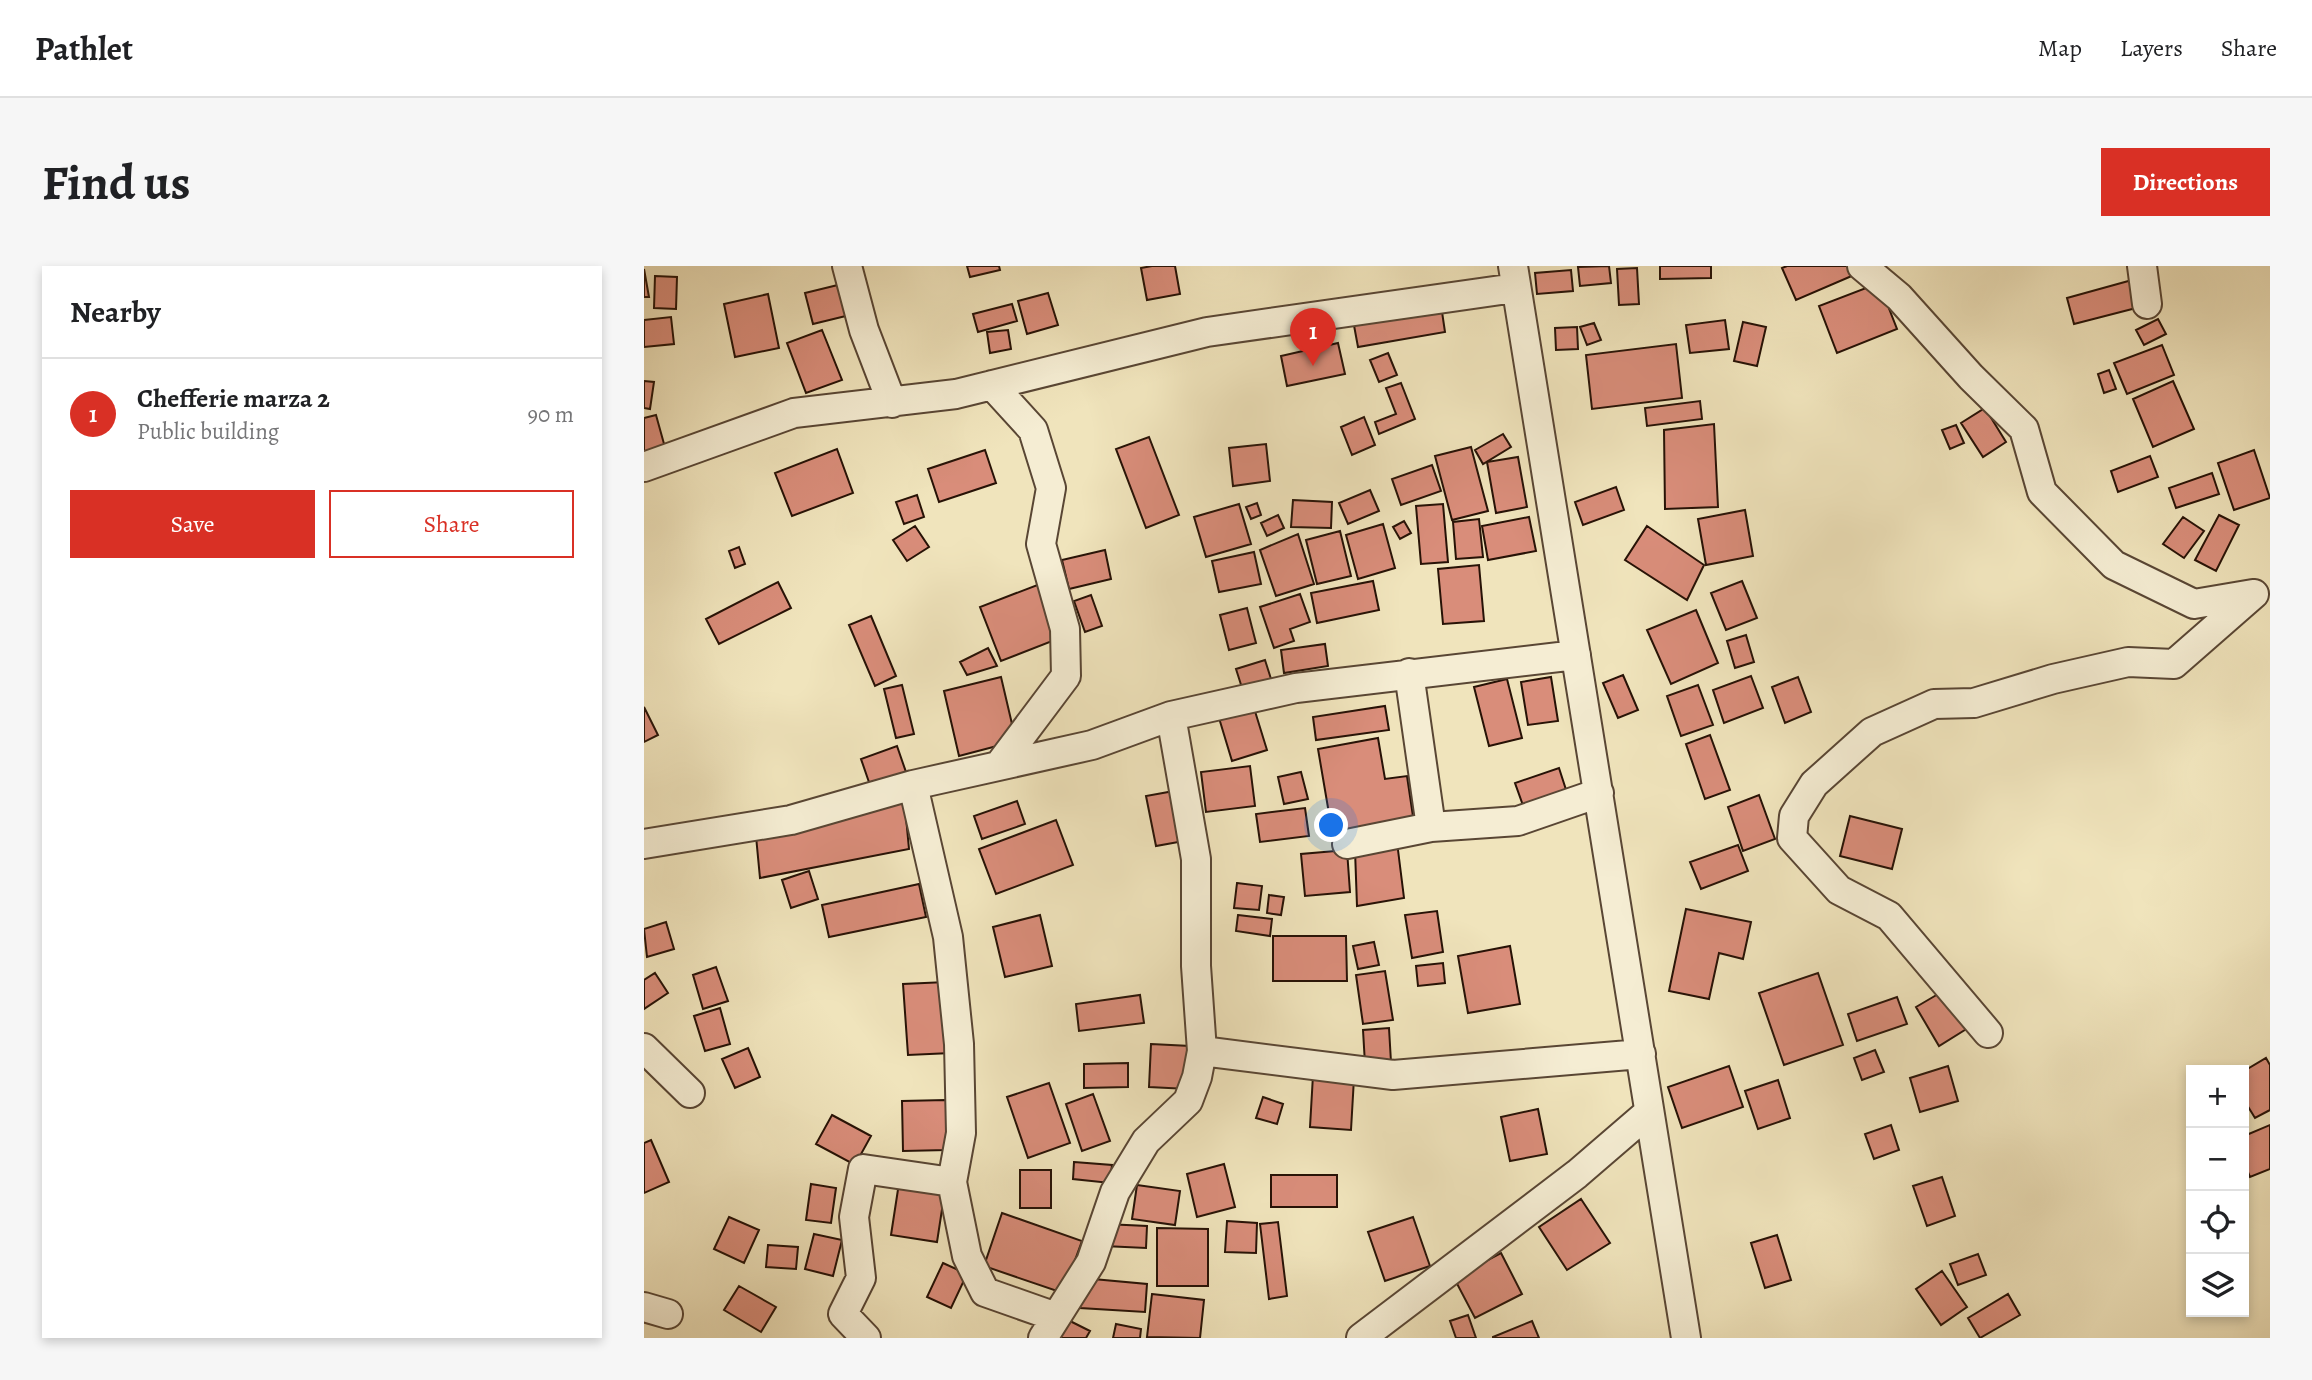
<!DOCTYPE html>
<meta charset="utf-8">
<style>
body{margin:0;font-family:Alegreya,serif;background:#f6f6f6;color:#202124}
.controls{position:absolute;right:21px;bottom:21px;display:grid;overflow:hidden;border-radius:0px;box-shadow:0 4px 10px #0003}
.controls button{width:63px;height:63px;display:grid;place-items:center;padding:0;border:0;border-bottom:2px solid #e0e0e0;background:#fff;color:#202124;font:35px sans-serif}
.you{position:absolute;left:688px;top:560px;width:24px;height:24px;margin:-18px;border:5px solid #fff;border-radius:50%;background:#1a73e8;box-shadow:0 0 0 10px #1a73e833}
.badge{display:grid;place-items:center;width:46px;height:46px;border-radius:50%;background:#d93025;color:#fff;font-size:23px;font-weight:700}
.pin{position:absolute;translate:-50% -58px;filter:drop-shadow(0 2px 4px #0008)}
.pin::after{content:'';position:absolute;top:37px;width:24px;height:21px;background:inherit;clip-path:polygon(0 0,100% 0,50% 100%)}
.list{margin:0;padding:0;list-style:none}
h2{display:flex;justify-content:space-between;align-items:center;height:91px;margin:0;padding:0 28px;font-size:30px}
h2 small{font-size:23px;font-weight:400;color:#757577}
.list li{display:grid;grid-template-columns:46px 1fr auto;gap:21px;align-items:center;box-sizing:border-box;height:112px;padding:0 28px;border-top:2px solid #e0e0e0}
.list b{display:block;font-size:26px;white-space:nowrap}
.list p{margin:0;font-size:23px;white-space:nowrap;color:#757577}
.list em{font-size:23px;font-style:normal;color:#757577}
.actions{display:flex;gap:14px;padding:21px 28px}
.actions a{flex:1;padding:16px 0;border:2px solid #d93025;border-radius:0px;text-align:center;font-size:24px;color:#d93025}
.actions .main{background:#d93025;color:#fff}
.icon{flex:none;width:38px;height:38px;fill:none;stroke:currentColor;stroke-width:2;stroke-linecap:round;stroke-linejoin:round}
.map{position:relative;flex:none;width:1626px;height:1072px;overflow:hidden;border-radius:0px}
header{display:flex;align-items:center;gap:42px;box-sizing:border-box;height:98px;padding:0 35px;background:#fff;border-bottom:2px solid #e0e0e0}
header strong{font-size:33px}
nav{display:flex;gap:38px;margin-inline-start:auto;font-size:24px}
.intro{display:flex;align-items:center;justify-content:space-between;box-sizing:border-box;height:168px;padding:0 42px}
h1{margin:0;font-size:49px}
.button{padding:18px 32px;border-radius:0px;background:#d93025;color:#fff;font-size:24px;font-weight:700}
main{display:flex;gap:42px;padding:0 42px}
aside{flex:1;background:#fff;border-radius:0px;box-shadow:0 4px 10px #0003}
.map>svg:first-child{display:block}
.building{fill:#d98d7a;stroke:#271206;stroke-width:2}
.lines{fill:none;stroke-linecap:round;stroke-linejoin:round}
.street-casing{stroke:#594634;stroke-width:32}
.street{stroke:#f5edd3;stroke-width:28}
</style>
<header>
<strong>Pathlet</strong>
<nav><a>Map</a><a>Layers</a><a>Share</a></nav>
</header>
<div class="intro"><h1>Find us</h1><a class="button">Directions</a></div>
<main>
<aside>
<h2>Nearby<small></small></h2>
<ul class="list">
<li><span class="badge">1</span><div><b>Chefferie marza 2</b><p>Public building</p></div><em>90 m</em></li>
</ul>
<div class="actions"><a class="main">Save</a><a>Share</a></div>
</aside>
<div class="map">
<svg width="1626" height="1072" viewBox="0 0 1626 1072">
<rect width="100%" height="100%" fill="#f0e4bc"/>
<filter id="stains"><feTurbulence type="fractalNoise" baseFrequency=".00286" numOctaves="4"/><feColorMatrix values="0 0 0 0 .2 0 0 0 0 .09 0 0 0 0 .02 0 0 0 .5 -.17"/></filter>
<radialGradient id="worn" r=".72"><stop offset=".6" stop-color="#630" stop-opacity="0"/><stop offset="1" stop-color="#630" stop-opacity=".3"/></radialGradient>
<path class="building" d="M323,0h32l1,4 -30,7z
M508,0h23l5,28 -33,6 -6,-32z
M965,0l2,17 -31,3 -2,-19z
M1016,0h51v12l-51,1z
M1143,0h61l6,9 -58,25 -14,-32z
M993,2l2,36 -20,1 -2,-36z
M0,3l5,28h-5z
M927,4l2,21 -36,3 -2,-21z
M11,10l22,1 -1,32 -22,-1z
M1488,14l8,27 -66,17 -7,-26z
M202,17l8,31 -41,10 -8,-31z
M1235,17l18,46 -60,24 -18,-47z
M404,27l10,32 -31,9 -9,-33z
M124,28l11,54 -44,9 -11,-53z
M368,38l5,17 -39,11 -5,-18z
M797,39l4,27 -87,15 -5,-27z
M27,51l3,27 -30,3v-27z
M1514,53l8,15 -22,11 -8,-15z
M1081,54l4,29 -39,4 -4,-28z
M1099,56l23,5 -9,39 -23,-5z
M950,57l7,17 -14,5 -7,-18z
M933,61l1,22 -22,1 -1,-22z
M178,64l20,50 -36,13 -19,-50z
M364,64l3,19 -21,4 -3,-21z
M694,77l7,31 -58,12 -6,-30z
M1032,78l6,54 -90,11 -6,-54z
M1518,79l12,30 -47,19 -13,-31z
M744,87l9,22 -18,7 -9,-22z
M1465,104l7,19 -12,4 -6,-19z
M0,115l10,1 -4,27 -6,-1z
M1529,115l21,48 -41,18 -20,-48z
M757,117l14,36 -36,15 -4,-12 21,-8 -10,-26z
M1056,135l2,18 -55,7 -2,-18z
M1341,142l21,34 -23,15 -22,-34z
M12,149l10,36 -22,6v-39z
M720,151l11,28 -23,10 -11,-28z
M1070,158l4,83 -53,2 -1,-79z
M1312,159l8,18 -14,6 -8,-19z
M859,168l8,13 -28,17 -8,-14z
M505,171l30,78 -33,13 -30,-79z
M622,178l4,37 -37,5 -4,-38z
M827,181l17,64 -36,9 -17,-64z
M193,183l16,44 -61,23 -17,-43z
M341,184l11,33 -57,19 -11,-33z
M1610,184l16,48 -36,12 -16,-47z
M1506,190l8,21 -40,15 -7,-21z
M874,191l9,50 -31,6 -9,-51z
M788,199l9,26 -40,14 -9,-26z
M1568,207l7,21 -43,14 -7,-20z
M972,221l8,23 -41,15 -8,-23z
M726,224l9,21 -31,13 -9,-21z
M273,229l7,22 -20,7 -8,-22z
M649,234l39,2 -1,26 -40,-1z
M613,237l4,12 -10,4 -5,-12z
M595,238l12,40 -45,13 -12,-40z
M799,238l5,58 -27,2 -5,-58z
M1101,244l8,46 -47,9 -8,-46z
M634,249l6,13 -17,8 -6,-13z
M1575,249l20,10 -23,46 -21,-11z
M885,251l7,34 -48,9 -6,-34z
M1539,251l21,14 -20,27 -21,-14z
M835,253l4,38 -27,2 -3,-37z
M760,255l7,12 -11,6 -7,-12z
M739,258l12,44 -37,11 -12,-44z
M271,260l14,21 -22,14 -14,-21z
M1003,260l57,39 -17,35 -62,-40z
M696,265l11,45 -34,8 -11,-44z
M654,268l16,50 -38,12 -16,-46z
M95,281l6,17 -10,4 -6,-17z
M461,284l6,29 -42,10 -7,-29z
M610,286l7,32 -42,8 -7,-31z
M835,299l5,56 -41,3 -5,-55z
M729,315l6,29 -62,13 -6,-30z
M1098,315l15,37 -31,12 -15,-37z
M134,316l13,26 -72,36 -13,-25z
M396,318l20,54 -59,23 -21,-54z
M656,328l10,28 -20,7 4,12 -20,7 -14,-41z
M447,329l11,31 -17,6 -11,-31z
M603,342l9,35 -27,7 -9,-35z
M1052,344l22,53 -47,21 -24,-54z
M227,350l25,60 -21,10 -26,-61z
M1102,369l8,27 -19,6 -8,-27z
M681,378l3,22 -44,7 -3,-23z
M344,382l9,18 -30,9 -7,-13z
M621,394l7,22 -29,9 -7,-22z
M979,409l15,35 -20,8 -15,-35z
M1107,410l12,32 -39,15 -11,-33z
M357,411l15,64 -57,15 -15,-65z
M907,411l7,44 -30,4 -7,-43z
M1154,411l13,35 -26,11 -13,-36z
M863,413l15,59 -33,8 -15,-59z
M258,419l12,49 -18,4 -12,-49z
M1054,419l15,40 -32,11 -14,-40z
M741,440l4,24 -73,10 -3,-23z
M0,441l14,28 -14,7z
M610,442l13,42 -35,11 -13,-43z
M1066,469l20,55 -25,9 -19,-55z
M734,472l7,41 22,-3 7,47 -81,14 -15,-88z
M253,480l10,29 -36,13 -10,-29z
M606,500l5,40 -49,6 -5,-40z
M915,502l9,28 -43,15 -10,-28z
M657,506l7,27 -24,5 -6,-27z
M530,525l10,50 -28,5 -10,-50z
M1115,529l16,44 -32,12 -15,-44z
M260,530l5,53 -149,29 -4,-42z
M373,535l8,23 -43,15 -8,-23z
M661,542l4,28 -49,6 -4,-28z
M1206,550l52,13 -10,40 -52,-13z
M412,554l17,45 -77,29 -17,-45z
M753,576l7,56 -47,8 -2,-56z
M1094,579l10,26 -47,18 -11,-27z
M703,584l3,42 -45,4 -4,-42z
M165,605l9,28 -27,9 -9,-28z
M593,617l25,3 -3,24 -25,-2z
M275,618l7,33 -97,20 -7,-32z
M625,629l15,2 -3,18 -14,-2z
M1042,643l65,13 -8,37 -24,-6 -10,46 -40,-8z
M793,645l6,41 -31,6 -7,-43z
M396,649l12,51 -47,11 -12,-50z
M594,649l34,4 -2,17 -34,-5z
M22,656l8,27 -27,8 -3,-28z
M629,670h73l1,45h-74z
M730,676l5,23 -21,4 -5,-23z
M866,680l10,58 -52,9 -10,-57z
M799,697l2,20 -27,3 -2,-20z
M72,701l12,34 -25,8 -10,-34z
M741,705l8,49 -30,4 -7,-49z
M11,707l13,20 -24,16v-29z
M1174,707l25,72 -59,20 -25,-72z
M302,716l5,71 -43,2 -5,-71z
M1301,724l23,38 -29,18 -23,-39z
M496,729l4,28 -65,8 -3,-27z
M1253,731l10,27 -50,17 -9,-27z
M76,742l10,36 -25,7 -11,-35z
M745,762l2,34 -26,2 -2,-34z
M507,778l39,2 -2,43 -39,-2z
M104,782l12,29 -25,11 -13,-29z
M1231,784l9,22 -22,8 -8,-22z
M1622,792l4,7v45l-15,8 -11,-18v-29z
M484,797v24l-44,1v-24z
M1085,800l14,41 -61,21 -14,-41z
M1304,800l10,35 -38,11 -10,-34z
M669,809l41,3 -3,52 -41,-3z
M1134,814l12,38 -32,11 -13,-38z
M405,817l21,60 -42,15 -21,-61z
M449,828l17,47 -28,10 -16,-47z
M619,831l20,7 -6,20 -21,-6z
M302,834l1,50 -44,1 -1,-50z
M894,843l9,45 -37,7 -9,-44z
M188,849l39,21 -16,29 -39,-21z
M1247,859l8,25 -25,9 -9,-25z
M1626,859v44l-20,8 -6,-15v-26z
M7,874l18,42 -25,11v-50z
M430,896l38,3 -2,18 -37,-4z
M580,898l11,43 -38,10 -10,-43z
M376,904h31v38h-31z
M627,909h66v32h-66z
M1298,911l13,39 -28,10 -14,-40z
M255,917l46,7 -8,52 -46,-7z
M167,918l25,4 -5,35 -25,-3z
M493,919l43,6 -5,34 -43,-6z
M937,933l29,44 -43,27 -28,-43z
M358,947l80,28 -19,52 -79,-27z
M85,951l30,13 -15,33 -30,-14z
M769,951l17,49 -45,15 -17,-49z
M583,955l30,2 -1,30 -31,-1z
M634,956l9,74 -18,3 -9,-75z
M461,958l42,2 -1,22 -42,-2z
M513,962l51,1v57h-51z
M170,968l28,6 -9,36 -28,-7z
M1133,969l14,45 -26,8 -14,-45z
M124,979l30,2 -2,22 -30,-2z
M857,987l21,41 -47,24 -21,-40z
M1334,988l8,21 -28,10 -8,-21z
M299,997l24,11 -16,34 -24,-11z
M1298,1005l25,36 -26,18 -25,-36z
M438,1012l65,6 -2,28 -65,-4z
M95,1020l37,21 -15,25 -37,-22z
M508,1028l52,6 -4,38 -53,-1z
M1364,1028l12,21 -40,23 -12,-20z
M824,1049l8,23h-20l-6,-17z
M420,1052l26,13 -4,7h-32z
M888,1055l7,17h-46v-1z
M472,1058l25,5 -1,9h-27z"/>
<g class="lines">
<defs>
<path id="street" d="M203,0l17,64 28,73
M869,0l173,1072
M1218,0l37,31 72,80 53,52 18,63 72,73 80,39 59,-10
M1498,0l5,38
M348,119l41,45 18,58 -10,56 24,85 1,47 -66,88
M0,201l150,-54 162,-19 251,-62 308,-44
M765,407l22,154
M527,450l125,-28 280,-33
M269,519l35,152 11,107 2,89 -9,49 15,74 18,36 71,25
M0,578l147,-24 122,-35 179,-40 79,-29 25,143v107l6,85 -5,26 -9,24 -42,40 -31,51 -24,70 -48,76
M703,578l84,-17 87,-6 81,-28
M1344,767l-99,-117 -50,-26 -47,-52 2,-22 20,-32 58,-52 62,-28 40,-1 79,-24 75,-17 46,2 80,-70
M0,782l46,45
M558,785l191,24 248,-21
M0,1041l24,7
M222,1072l-23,-24 18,-36 -7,-61 9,-48 89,13
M717,1072l216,-164 72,-62"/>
</defs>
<use href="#street" class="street-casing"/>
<use href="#street" class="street"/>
</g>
<rect width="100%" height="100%" filter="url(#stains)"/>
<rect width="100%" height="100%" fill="url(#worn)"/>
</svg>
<div class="controls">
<button>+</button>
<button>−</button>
<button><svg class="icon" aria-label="locate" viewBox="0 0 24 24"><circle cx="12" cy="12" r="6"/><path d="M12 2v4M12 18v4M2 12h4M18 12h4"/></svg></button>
<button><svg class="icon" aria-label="layers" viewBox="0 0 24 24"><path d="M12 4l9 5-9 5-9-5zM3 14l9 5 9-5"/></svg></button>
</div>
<div class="you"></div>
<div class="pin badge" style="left:669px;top:100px">1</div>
</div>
</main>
